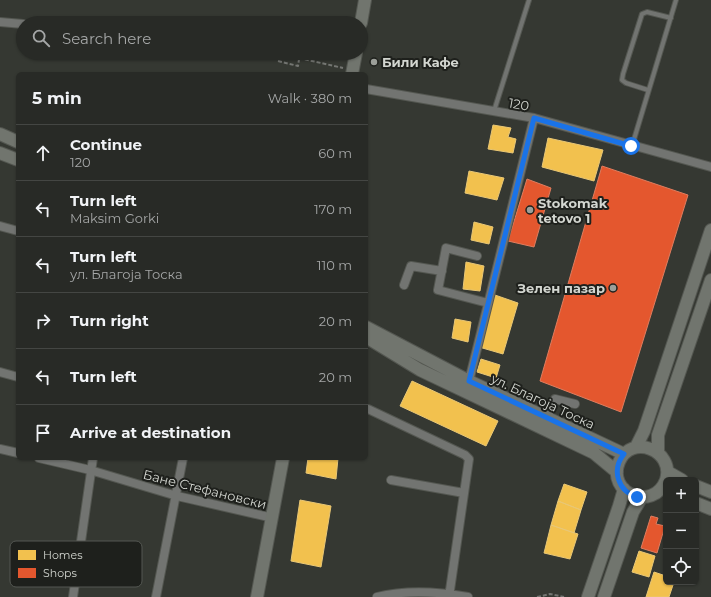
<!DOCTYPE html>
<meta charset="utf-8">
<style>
body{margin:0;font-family:Montserrat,sans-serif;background:#343632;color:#f1f3f6}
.controls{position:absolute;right:12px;bottom:12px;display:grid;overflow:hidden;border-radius:6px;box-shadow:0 1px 3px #0004}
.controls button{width:36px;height:36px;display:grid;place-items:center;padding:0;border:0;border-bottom:1px solid #444643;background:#282a26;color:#f1f3f6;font:20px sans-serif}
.stop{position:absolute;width:12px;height:12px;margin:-9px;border:3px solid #1a73e8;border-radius:50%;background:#fff}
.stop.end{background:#1a73e8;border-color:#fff;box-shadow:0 1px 4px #0008}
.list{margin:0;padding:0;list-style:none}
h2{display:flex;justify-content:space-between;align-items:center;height:52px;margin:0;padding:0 16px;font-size:17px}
h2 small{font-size:13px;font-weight:400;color:#a5a7a7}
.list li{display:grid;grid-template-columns:26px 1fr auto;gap:12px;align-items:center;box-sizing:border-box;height:56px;padding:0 16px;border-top:1px solid #444643}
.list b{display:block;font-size:15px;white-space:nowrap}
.list p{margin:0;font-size:13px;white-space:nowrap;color:#a5a7a7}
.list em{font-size:13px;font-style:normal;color:#a5a7a7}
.icon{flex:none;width:22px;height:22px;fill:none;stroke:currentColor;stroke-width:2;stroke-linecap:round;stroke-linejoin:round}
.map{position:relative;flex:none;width:711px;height:597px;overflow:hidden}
.search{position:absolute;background:#282a26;box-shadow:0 1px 3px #0004;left:16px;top:16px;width:352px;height:44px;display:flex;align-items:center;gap:10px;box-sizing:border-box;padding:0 14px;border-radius:22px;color:#a5a7a7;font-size:15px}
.panel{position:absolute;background:#282a26;box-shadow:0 1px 3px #0004;left:16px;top:72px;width:352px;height:388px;border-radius:6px}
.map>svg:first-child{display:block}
.homes{fill:#f2c14e;stroke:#e9c775}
.shops{fill:#e4572e;stroke:#df7d5f}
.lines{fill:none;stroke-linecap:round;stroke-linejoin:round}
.lane-casing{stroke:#545751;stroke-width:6}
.street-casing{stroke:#545751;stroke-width:10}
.secondary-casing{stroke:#545751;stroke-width:14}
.path{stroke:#747672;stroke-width:2;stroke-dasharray:4 2;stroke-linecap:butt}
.lane{stroke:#727471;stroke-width:4}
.street{stroke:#727471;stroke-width:8}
.secondary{stroke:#71756e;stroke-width:12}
.route{stroke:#1a73e8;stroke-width:5}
.poi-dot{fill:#9c9f99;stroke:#1e201c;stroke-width:1.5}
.labels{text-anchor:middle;stroke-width:4;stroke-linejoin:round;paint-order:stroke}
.poi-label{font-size:13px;font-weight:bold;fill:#d3d6d0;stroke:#1e201c;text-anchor:start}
.street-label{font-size:13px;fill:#d3d6d0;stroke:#1e201c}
.key{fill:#1e201c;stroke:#545752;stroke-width:1}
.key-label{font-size:11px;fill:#d3d6d0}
</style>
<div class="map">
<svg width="711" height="597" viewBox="0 0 711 597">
<rect width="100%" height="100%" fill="#353832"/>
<path class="homes" d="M493,125l18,3 -3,9 8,2 -3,14 -25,-4z
M548,138l55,12 -9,31 -52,-14z
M469,171l35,7 -7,22 -32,-7z
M474,222l19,5 -4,17 -18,-4z
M466,262l18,4 -4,25 -17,-2z
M492,294l26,9 -15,51 -24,-7z
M455,319l16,3 -3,20 -16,-4z
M481,359l19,6 -4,13 -19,-6z
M412,381l86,40 -12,25 -86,-40z
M308,458h30l-2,21 -30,-6z
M564,484l23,8 -6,18 -23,-9z
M300,500l31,6 -10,61 -30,-6z
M558,501l23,9 -7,23 -23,-8z
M551,525l27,9 -8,25 -26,-6z
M639,551l16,5 -6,21 -17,-5z
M654,572l12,4v6h8l-5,15h-23z"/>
<path class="shops" d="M602,166l86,29 -67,217 -81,-31z
M527,179l24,9 -17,59 -26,-6z
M651,516l7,2 -2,6 9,2 -8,27 -16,-5z"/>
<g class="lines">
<defs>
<path id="lane" d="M648,90l-22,-7 -4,-3 1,-6 19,-60 5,-2 24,6
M494,111l35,-111
M632,146l44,-146"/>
<path id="street" d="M0,22l23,2
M366,89l168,29 177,49
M0,226l18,5
M477,256l-31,-8 -8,42 50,13
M404,285l7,-19 31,5
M0,372l18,5
M469,381l65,-263
M368,409l97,46 4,4 -20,138
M547,418l8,-19 20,5
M0,449l18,4
M39,458l51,12 87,26 96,22
M391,480l73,13
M73,597l20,-139
M156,597l27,-139
M377,597c28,-7 63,-5 91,0"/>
<path id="secondary" d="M361,23l4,-23
M352,74l4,-21
M0,134l18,8
M0,153l18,7
M366,327l103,54 155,73
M366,337l54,33 174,83 23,19
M636,447l8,-16 67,-201
M658,452v-17l53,-155
M668,472l14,8
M666,480c-13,33 -60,13 -47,-18 12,-29 56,-12 47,18
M696,486l15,6
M696,503l15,6
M257,597l26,-139
M588,597l31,-91 5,-17
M604,597l29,-85 9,-15"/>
</defs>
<use href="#lane" class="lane-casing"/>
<use href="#street" class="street-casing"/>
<use href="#secondary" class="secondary-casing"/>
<path class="path" d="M299,58l44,10
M278,61l20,5 2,-13
M537,597l13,-3 14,3"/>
<use href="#lane" class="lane"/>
<use href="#street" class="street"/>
<use href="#secondary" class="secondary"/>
</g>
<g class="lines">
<path class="route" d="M631,146l-97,-28 -65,263 155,73c-13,16 -6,37 13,43"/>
</g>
<g class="poi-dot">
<circle cx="374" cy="62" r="4"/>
<circle cx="530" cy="210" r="4"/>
<circle cx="613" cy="288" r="4"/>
</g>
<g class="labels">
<g class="poi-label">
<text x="382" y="67">Били Кафе</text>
<text x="538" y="208">Stokomak<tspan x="538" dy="15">tetovo 1</tspan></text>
<text x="605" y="293" text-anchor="end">Зелен пазар</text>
</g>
<g class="street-label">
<text transform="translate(519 104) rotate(10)" y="5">120</text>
<text transform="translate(543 401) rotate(25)" y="5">ул. Благоја Тоска</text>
<text transform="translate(205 489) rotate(14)" y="5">Бане Стефановски</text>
</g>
</g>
<rect x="10" y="541" width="132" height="46" rx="6" class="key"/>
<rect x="18" y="550" width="18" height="10" fill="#f2c14e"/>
<rect x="18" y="568" width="18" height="10" fill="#e4572e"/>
<g class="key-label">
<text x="43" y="559">Homes</text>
<text x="43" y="577">Shops</text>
</g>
</svg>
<div class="controls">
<button>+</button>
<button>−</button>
<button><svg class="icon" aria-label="locate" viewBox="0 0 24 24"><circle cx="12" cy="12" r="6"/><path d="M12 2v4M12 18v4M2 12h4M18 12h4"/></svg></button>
</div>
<div class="stop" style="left:631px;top:146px"></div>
<div class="stop end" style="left:637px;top:497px"></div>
<div class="search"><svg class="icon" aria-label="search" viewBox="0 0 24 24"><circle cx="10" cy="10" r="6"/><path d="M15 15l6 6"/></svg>Search here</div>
<section class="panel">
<h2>5 min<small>Walk · 380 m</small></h2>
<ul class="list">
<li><svg class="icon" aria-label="ahead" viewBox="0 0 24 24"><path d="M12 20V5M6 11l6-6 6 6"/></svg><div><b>Continue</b><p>120</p></div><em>60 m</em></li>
<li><svg class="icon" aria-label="left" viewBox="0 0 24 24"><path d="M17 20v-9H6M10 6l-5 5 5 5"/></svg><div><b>Turn left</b><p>Maksim Gorki</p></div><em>170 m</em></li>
<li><svg class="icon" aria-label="left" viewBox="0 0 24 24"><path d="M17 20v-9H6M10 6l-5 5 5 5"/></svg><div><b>Turn left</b><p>ул. Благоја Тоска</p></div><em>110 m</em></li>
<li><svg class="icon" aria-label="right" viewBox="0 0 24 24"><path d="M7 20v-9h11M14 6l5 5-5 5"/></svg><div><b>Turn right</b></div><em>20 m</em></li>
<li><svg class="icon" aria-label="left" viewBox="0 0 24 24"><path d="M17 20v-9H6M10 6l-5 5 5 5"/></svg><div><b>Turn left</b></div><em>20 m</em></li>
<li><svg class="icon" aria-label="arrive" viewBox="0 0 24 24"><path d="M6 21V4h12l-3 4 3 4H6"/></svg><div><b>Arrive at destination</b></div></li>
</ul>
</section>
</div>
